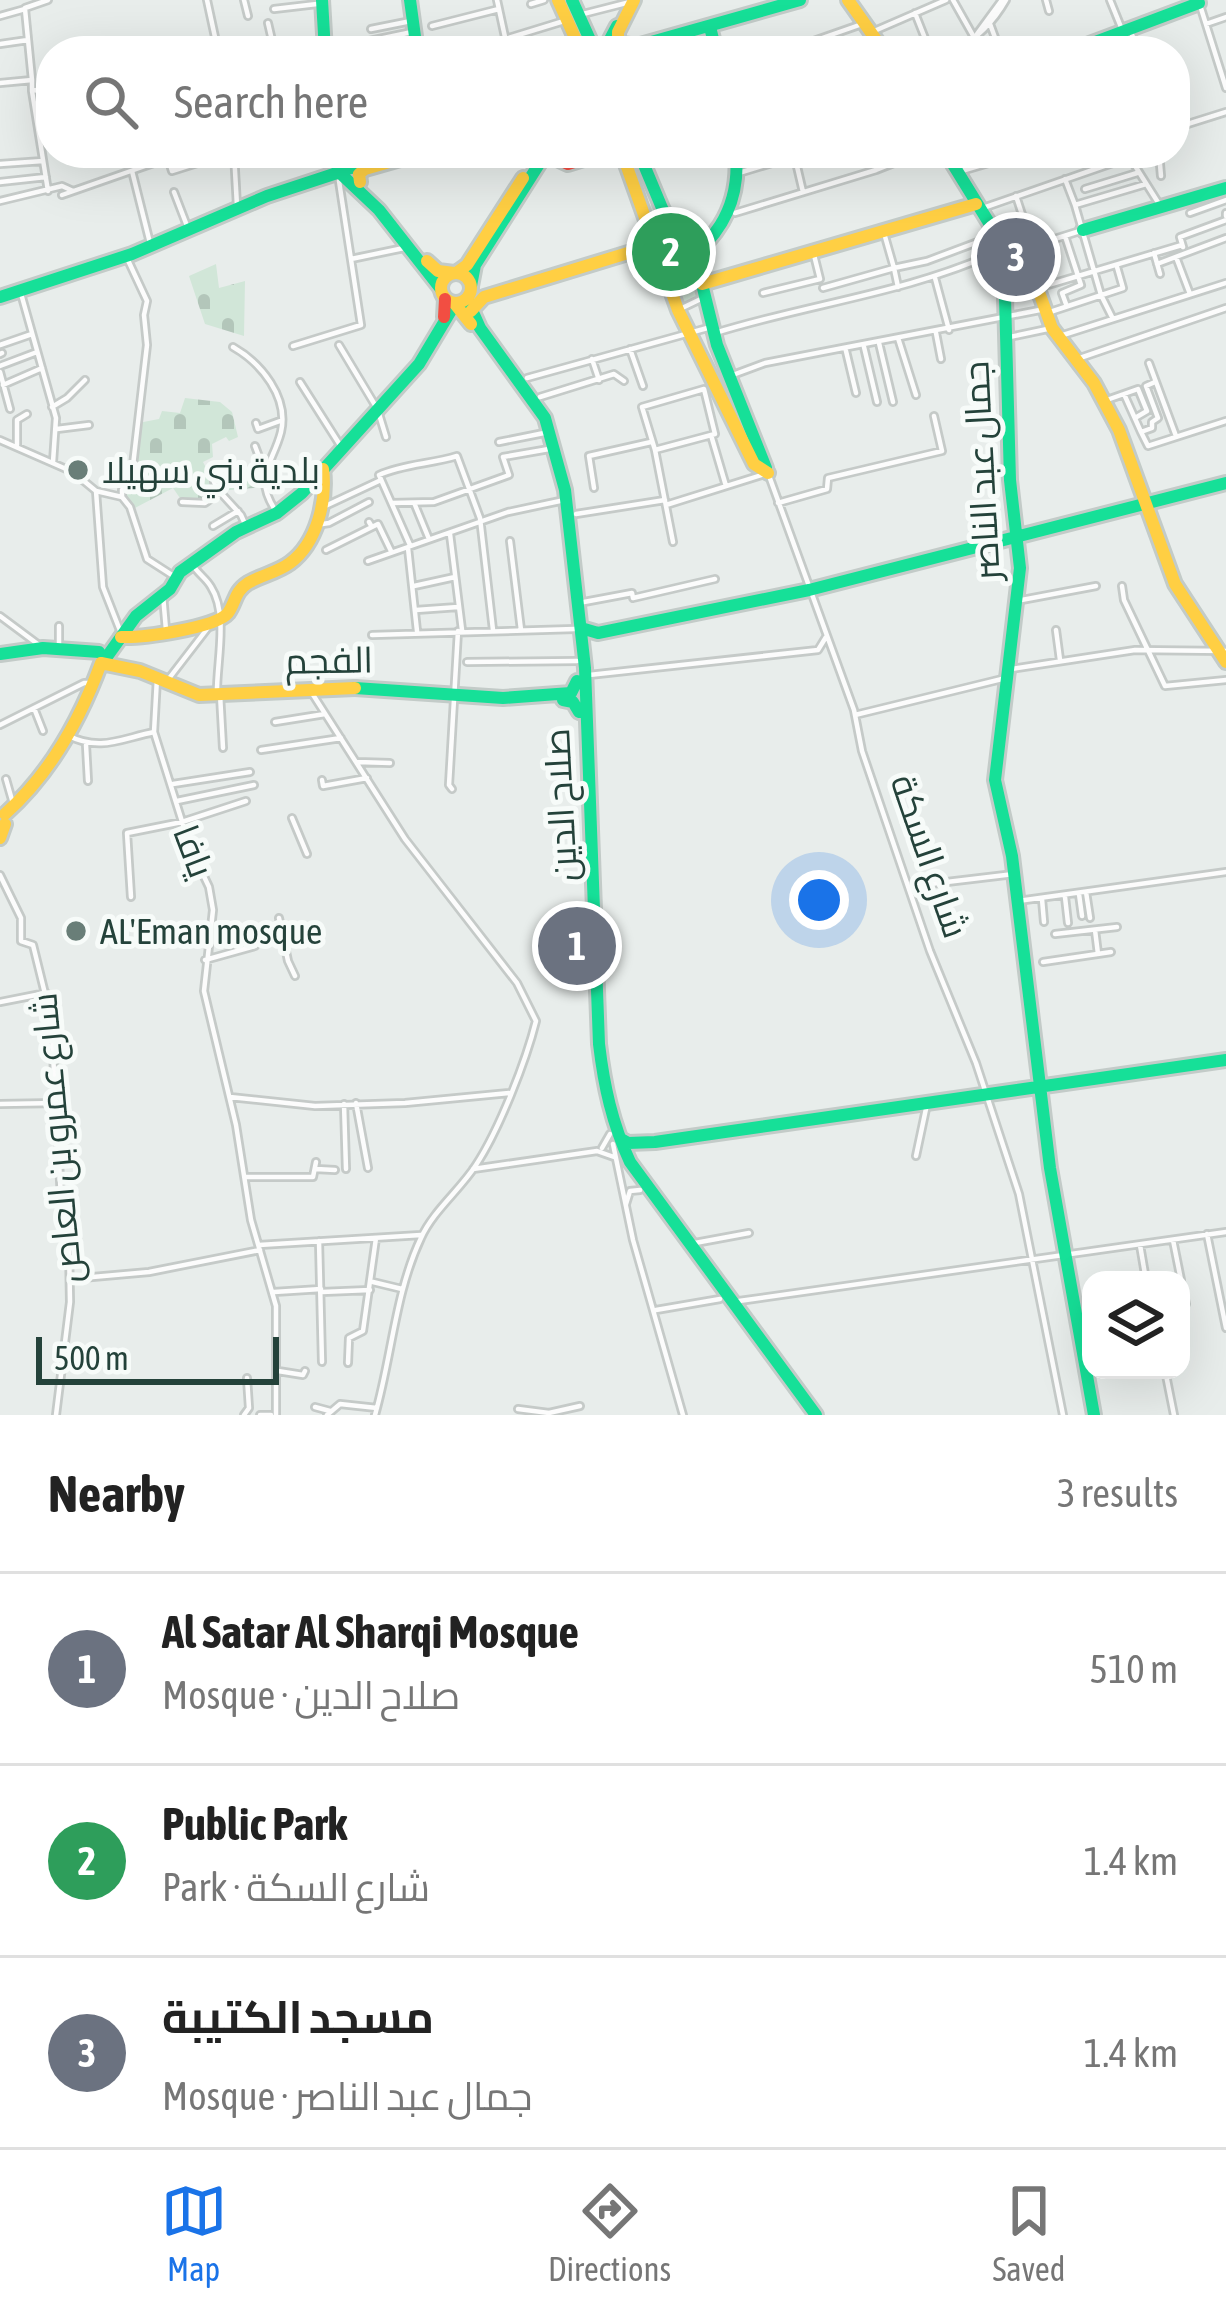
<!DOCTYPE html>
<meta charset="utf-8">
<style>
body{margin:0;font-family:"Asap Condensed",Cairo,sans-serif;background:#f6f6f6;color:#222}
.controls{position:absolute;right:36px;bottom:36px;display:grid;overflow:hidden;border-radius:24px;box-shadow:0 12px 48px #0002}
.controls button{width:108px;height:108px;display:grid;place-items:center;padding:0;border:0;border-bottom:3px solid #e0e0e0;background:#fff;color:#222;font:60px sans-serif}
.scale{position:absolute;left:36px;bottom:30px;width:243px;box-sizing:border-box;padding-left:12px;border:6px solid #24423a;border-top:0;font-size:33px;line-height:42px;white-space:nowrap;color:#24423a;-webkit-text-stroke:9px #f7fbf9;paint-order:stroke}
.you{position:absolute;left:819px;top:900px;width:42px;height:42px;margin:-30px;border:9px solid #fff;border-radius:50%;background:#1a73e8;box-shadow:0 0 0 18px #1a73e833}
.badge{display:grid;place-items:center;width:78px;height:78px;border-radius:50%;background:#1a73e8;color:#fff;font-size:39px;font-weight:700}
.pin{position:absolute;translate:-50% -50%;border:6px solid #fff;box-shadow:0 3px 12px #0006}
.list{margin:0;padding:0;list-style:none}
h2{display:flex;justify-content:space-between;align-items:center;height:156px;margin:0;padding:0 48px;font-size:51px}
h2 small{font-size:39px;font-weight:400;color:#767676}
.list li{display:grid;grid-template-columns:78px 1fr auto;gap:36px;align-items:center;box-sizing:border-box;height:192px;padding:0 48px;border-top:3px solid #e0e0e0}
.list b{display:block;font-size:45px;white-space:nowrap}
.list p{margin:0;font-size:39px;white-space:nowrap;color:#767676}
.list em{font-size:39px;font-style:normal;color:#767676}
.icon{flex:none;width:66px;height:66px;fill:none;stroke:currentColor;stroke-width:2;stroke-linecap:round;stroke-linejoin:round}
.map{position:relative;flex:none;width:1226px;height:1415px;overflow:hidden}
.search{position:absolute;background:#fff;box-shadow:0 12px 48px #0002;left:36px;right:36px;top:36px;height:132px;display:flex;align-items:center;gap:30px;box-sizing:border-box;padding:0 42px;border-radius:48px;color:#767676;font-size:45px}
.sheet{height:732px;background:#fff}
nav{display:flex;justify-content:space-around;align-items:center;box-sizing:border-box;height:168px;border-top:3px solid #e0e0e0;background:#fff;font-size:33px;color:#767676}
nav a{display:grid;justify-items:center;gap:6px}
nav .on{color:#1a73e8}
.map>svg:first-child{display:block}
.cemetery{fill:url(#cemetery-stones)}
.park{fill:url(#park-tufts)}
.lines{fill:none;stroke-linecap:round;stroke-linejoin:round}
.street-casing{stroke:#c5cac8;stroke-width:10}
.fast-casing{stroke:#c3cbc8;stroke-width:18}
.slow-casing{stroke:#c3cbc8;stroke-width:18}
.jam-casing{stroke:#c3cbc8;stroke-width:18}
.street{stroke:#fcfcfc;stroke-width:4.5}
.fast{stroke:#16e098;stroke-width:12}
.slow{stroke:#ffcf43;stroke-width:12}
.jam{stroke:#f24e42;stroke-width:12}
.poi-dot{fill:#697e78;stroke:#f7fbf9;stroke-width:4.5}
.labels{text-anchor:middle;stroke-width:10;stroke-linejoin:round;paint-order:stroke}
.poi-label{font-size:36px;fill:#24423a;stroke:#f7fbf9;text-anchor:start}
.street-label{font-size:36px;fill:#24423a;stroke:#f7fbf9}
</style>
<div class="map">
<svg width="1226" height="1415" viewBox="0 0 1226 1415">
<defs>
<pattern id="cemetery-stones" width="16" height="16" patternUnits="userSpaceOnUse" patternTransform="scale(3)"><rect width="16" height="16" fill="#d1e6d8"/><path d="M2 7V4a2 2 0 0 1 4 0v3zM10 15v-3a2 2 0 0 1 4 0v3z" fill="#b3c6ba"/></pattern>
<pattern id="park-tufts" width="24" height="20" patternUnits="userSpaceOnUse" patternTransform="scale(3)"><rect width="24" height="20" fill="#d1e6d8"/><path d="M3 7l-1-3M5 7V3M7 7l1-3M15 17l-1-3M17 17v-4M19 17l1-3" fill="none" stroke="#b3c6ba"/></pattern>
</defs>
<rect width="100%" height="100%" fill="#e8edeb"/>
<path class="cemetery" d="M216,264l3,24 26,-7 -1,55 -39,-12 -16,-48z
M185,398l35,4 12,10 6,25 -9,4 -3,-4 -14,7 1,13 -10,5 11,21 48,-10 1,14 -44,4 -16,12 -21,-2 -9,-13 -40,21 -10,-15 11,-19 4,-52 21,-4 3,-8 18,2z"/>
<path class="park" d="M657,203l38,70 7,23 -23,10 -35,-98z"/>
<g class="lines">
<defs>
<path id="street" d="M207,0l11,51
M244,0l4,16
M497,0l11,51
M953,0l22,39
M1046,0l3,11
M1110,0l13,32
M1199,2l27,86
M531,4l13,-4
M25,8l23,-8
M274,9l43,-5
M915,13l15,38
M579,15l51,-13
M0,16l25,-7 7,71
M268,23l6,26
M990,24l10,27
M1206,24l20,-7
M432,26l67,-17
M371,29l40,-8
M1130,29l8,22
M872,32l74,-32
M977,34l25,-34
M0,44l28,-4
M355,44l57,-12
M383,47l29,-6
M269,49l42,2
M188,51l29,-8
M250,51h10
M466,51l98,-30
M544,51l29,-10
M785,51l80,-28
M954,51c23,-12 39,-28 52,-51
M0,83l32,-3v11l19,-4
M32,91l16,100
M1175,128l51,-16
M234,153l3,53
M1127,153l32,51
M1159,153l2,23
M1075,157l17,-4
M795,158l8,34
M0,164l43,-3
M132,171l19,76
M742,172l53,-16
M958,172l51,-15
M1065,179l10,26
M0,182l46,-5
M1085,189l52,-16
M174,192l15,39
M62,195l106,-37 4,13 57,-18
M1016,196l17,52
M0,201l62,-15 11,5
M980,209l150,-52
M735,213l141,-43 43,-17
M1190,213l36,-13
M1226,213v3
M884,233l10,35 33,-7 64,-24
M1065,236l16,49 -19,8 4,11
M1183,247l-3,-10 46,-17
M1026,248l57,-18
M1154,253l6,21
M1176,257l14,37
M351,259l53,-11
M1157,264l69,-26
M935,278l14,52
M823,288l71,-20 4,19
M1038,288l144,-43
M20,290l36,128 -3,44
M763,293l57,-14 -7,-28
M678,310l27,-13
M1047,313l76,-25 -6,-21
M1113,319l-12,-24 -26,-90 71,-21
M715,333c93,-29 192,-40 282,-81
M936,333l5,26
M1060,336l166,-53
M898,338l18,57
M1005,338l47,-10
M879,343l14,59
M0,345l32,-11
M339,345l36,60
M293,346l68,-21 -22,-144
M233,347c28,16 56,50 48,85 -8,32 -28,43 -6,78
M864,347l13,55
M630,349l13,37
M846,351l10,42
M0,354l2,-1
M592,359l7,21
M1077,359l149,-51
M1149,363l27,73
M0,366l37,-14
M0,372l10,37
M730,376l35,-13 280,-54
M527,378l184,-51
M300,382l40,63
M1155,382l-9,4 12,32 -6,4v6l-11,4 7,14 78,-25
M3,385l39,-17
M1124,394l17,38
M540,397l74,-23 10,7
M1104,401l34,-12 9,22 -12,7
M52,407l15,-9 18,-18
M379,414l7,23
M256,423l2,6 22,-8
M57,429l32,-4
M711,435l15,51
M0,440l73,32 23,19 26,6
M499,442l45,-9
M17,445v-25l10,-6
M655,450l60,-16 -11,-45 -62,18 13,43 18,92
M594,488l-5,-32 62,-14
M96,491l7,96 18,46
M220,492l-6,-10 50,-12 -9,-24
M122,497v-7l10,-16 15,-129 -3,-30 3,-14 -21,-45
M122,497l8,10 17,52 28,18
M182,502l23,1 15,-11 21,23 4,9
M392,503l42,-1 75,-27 -6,-18 46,-8
M778,503l49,-14 1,-11 114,-27 -8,-35
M415,505l14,34
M666,505l102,-32 86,237 8,41 68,200 46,112 43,131 44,221
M321,508l60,-28
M576,514l89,-14
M316,525l13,-2 40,-21
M213,526l25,-15
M372,527l6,-3 13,27
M450,534l12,96
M510,541l11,89
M410,545l-31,-70c24,-11 52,-11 78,-19l23,62 13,112
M408,548l9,83
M326,550l46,-23 -3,-5
M368,561l140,-49 52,-11
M193,565c5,9 13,13 18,22 18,28 5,77 6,108
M414,586l41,-9
M1122,586l2,14 41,86 61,-6
M163,595l3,35
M1016,601l80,-15
M584,602l48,-9 1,5 82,-19
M416,610l42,-3
M0,616l43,32
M59,626v24
M1056,630l4,30
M372,635l203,-6
M467,662l110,-1
M1011,669l124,-19 91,1
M589,675l229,-25 8,-13
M157,678l-3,54 36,115 19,40 4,23 -9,81 32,134 15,95 25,86v109
M167,681l40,-52
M310,690l95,149 112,144 19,38c-10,40 -37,109 -60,144 -16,25 -43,46 -55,73 -26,55 -29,118 -46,177
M220,694l3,54
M34,708l9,23
M855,715l151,-37
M275,722l50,-8
M0,725l84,-42h10
M67,735c33,17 53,4 87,-3
M86,745l2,36
M261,750l80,-12
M357,762l33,1
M6,779l8,28
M322,780l1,6 44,-8
M173,784l77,-12
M452,789l-3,-4 9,-154
M177,801l77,-16
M292,818l15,36
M0,875l21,43v23l12,4 18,73 10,180 8,49 1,55 -14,113
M913,886l101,-12
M1086,892l4,26
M1079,894l3,22
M131,897l-4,-64 55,-11 64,-21
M1065,897l3,26
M1042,899l2,23
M1018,901l208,-29
M279,918l9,43 7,15
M1095,930l3,24
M1055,934l62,-7
M205,960l50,-14
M1043,962l68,-10
M0,1002l46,-9
M230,1097l85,9 90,-3 104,-10
M356,1103l12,65
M0,1104l58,-1
M344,1104l2,65
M613,1144l20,96 50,175
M602,1148l8,-14
M916,1156l11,-52
M316,1169l19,1
M473,1169l124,-18 17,6
M245,1177h68l3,-15
M626,1204l4,-13 10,-1
M1207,1234l19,94
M1173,1240l8,40
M319,1241l3,121
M695,1243l54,-10
M259,1245l162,-10
M1140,1245l6,35
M70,1279l79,-7 111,-22
M1181,1281l5,23
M373,1282l29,7
M274,1292l47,-3
M322,1292l48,-2
M739,1301l487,-69
M656,1310l64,-11
M348,1363l1,-25 14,-7 13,-93
M1165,1370l9,45
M278,1371l25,4 2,-4
M315,1407l15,4
M518,1409l31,4 31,-7
M244,1415l5,-7 -2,-30
M260,1415h11
M327,1415l13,-11 37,4"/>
<path id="fast" d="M322,0l3,51
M410,0l7,51
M572,0l23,51
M710,27l6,24
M615,43l22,3 163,-46
M607,45l10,-19
M1071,51l128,-48
M331,153l10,21 38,36 62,79
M639,153l23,55 40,76 15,61 49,123
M946,153l45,73 13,35 6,219 10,88 -25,212 17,76 38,312 44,247
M347,169l19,-4
M1083,230l143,-42
M664,274c49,-26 77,-64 72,-121
M471,286l4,-21 71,-112
M0,297l132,-43 135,-58 73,-24
M467,299l13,29 65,90 20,72 20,178 14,376c5,42 13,79 31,118l186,253
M581,628l17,5 211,-43 417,-107
M0,654l43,-6 56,4
M106,658l30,-42 34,-27 10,-17 56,-40 41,-19 25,-20 117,-129 36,-60
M355,688l148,10 68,-5 6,-12
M563,700l10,2 6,10
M621,1139l7,4 27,-1 571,-82"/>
<path id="slow" d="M558,0l23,51
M848,0l36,51
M618,47v-15l16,-32
M622,153l56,157 76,154 14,9
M360,182l-1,-8 6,-5 56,-16
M1002,249l21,-1 29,80 42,55 25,47 56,154 51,78
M427,261l11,10 16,2
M441 288a15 15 0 1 1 30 0a15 15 0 1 1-30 0Z
M456,273l11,-8 56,-87
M702,284l274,-80
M455,304l16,20
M471,311l13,-14 170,-52
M121,637c20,1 95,-9 107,-24 8,-11 6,-21 20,-30 14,-8 30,-11 42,-20 27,-20 37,-62 33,-94
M5,814c46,-41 75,-94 96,-151l39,8 59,24 156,-7
M0,838l5,-14"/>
<path id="jam" d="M542,159l9,-3 17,8 35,-11
M444,317l1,-18"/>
</defs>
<use href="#street" class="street-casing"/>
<use href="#fast" class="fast-casing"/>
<use href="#slow" class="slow-casing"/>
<use href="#jam" class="jam-casing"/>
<use href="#street" class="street"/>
<use href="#fast" class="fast"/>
<use href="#slow" class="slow"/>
<use href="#jam" class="jam"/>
</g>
<g class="poi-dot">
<circle cx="78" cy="470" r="12"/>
<circle cx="76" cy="931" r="12"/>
</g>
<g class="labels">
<g class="poi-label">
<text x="102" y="483">بلدية بني سهيلا</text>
<text x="100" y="944">AL'Eman mosque</text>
</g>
<g class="street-label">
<text transform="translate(981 471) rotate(-93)" y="13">جمال عبد الناصر</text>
<text transform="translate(329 660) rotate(-1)" y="13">الفجم</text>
<text transform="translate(560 805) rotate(-93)" y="13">صلاح الدين</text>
<text transform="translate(194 851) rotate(69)" y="13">يافا</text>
<text transform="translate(930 856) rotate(71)" y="13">شارع السكة</text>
<text transform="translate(56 1138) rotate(-95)" y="13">شارع عمرو بن العاص</text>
</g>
</g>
</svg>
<div class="controls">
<button><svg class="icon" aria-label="layers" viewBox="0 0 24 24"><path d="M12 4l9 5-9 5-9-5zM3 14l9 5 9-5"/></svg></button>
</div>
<div class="scale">500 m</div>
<div class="you"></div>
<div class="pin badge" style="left:577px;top:946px;background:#6b7280">1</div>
<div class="pin badge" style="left:671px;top:252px;background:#2e9e5b">2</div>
<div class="pin badge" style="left:1016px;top:257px;background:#6b7280">3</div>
<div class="search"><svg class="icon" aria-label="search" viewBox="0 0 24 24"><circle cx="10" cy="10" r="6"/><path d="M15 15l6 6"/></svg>Search here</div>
</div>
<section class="sheet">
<h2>Nearby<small>3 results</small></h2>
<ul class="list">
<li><span class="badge" style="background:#6b7280">1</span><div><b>Al Satar Al Sharqi Mosque</b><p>Mosque · صلاح الدين</p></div><em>510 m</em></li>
<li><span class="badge" style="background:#2e9e5b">2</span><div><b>Public Park</b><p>Park · شارع السكة</p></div><em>1.4 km</em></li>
<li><span class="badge" style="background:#6b7280">3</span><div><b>مسجد الكتيبة</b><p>Mosque · جمال عبد الناصر</p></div><em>1.4 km</em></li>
</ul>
</section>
<nav>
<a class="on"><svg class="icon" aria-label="map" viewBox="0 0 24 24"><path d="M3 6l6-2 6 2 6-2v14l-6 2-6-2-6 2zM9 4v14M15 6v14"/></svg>Map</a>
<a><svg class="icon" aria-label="directions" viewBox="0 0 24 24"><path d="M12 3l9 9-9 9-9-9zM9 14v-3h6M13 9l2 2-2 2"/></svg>Directions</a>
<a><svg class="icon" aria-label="saved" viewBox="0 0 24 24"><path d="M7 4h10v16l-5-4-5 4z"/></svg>Saved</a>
</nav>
